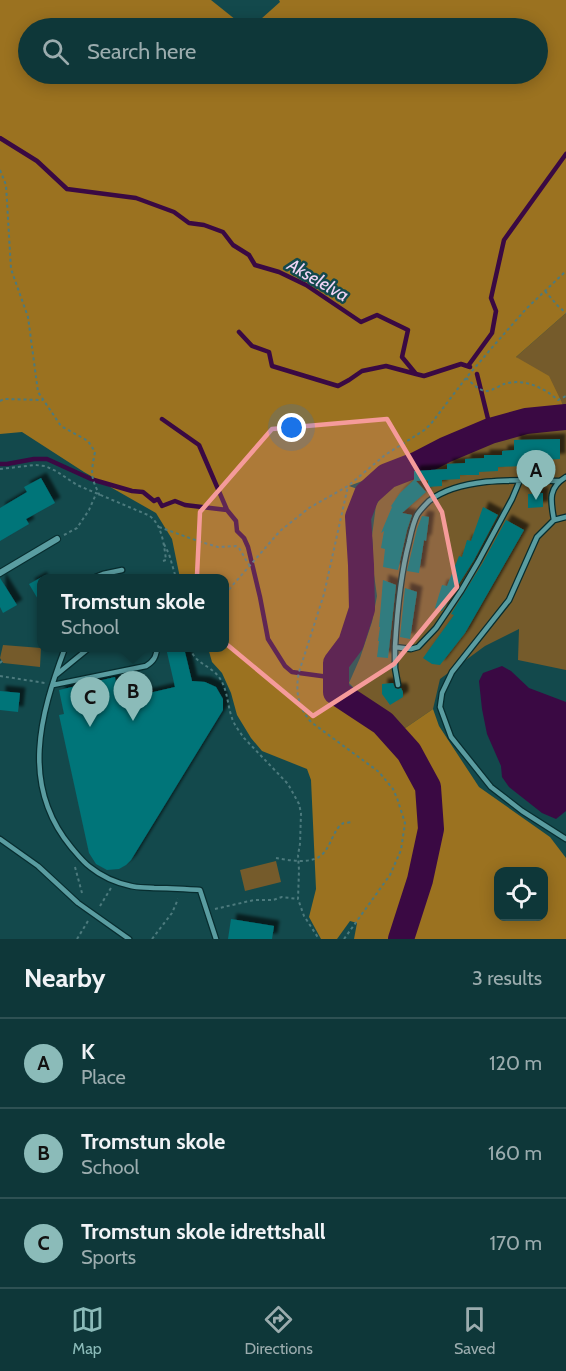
<!DOCTYPE html>
<style>
body{margin:0;font-family:Cabin,sans-serif;background:#1c4244;color:#f1f3f6}
.controls{position:absolute;right:18px;bottom:18px;display:grid;overflow:hidden;border-radius:12px;box-shadow:0 3px 15px #0003}
.controls button{width:54px;height:54px;display:grid;place-items:center;padding:0;border:0;border-bottom:2px solid #2e5153;background:#0e3739;color:#f1f3f6;font:30px sans-serif}
.you{position:absolute;left:292px;top:428px;width:21px;height:21px;margin:-15px;border:4px solid #fff;border-radius:50%;background:#1a73e8;box-shadow:0 0 0 9px #1a73e833}
.badge{display:grid;place-items:center;width:39px;height:39px;border-radius:50%;background:#8bbbb9;color:#111;font-size:20px;font-weight:700}
.pin{position:absolute;translate:-50% -50px;filter:drop-shadow(0 2px 3px #0008)}
.pin::after{content:'';position:absolute;top:32px;width:21px;height:18px;background:inherit;clip-path:polygon(0 0,100% 0,50% 100%)}
.popup{position:absolute;left:37px;top:574px;width:192px;height:78px;box-sizing:border-box;display:grid;place-content:center;border-radius:12px;background:#0e3739;filter:drop-shadow(0 2px 4px #0005);font-size:20px;white-space:nowrap;color:#9bacae}
.popup b{font-size:22px;color:#f1f3f6}
.popup::after{content:'';position:absolute;left:50%;top:100%;margin-left:-12px;border:12px solid transparent;border-top-color:#0e3739}
.list{margin:0;padding:0;list-style:none}
h2{display:flex;justify-content:space-between;align-items:center;height:78px;margin:0;padding:0 24px;font-size:26px}
h2 small{font-size:20px;font-weight:400;color:#9bacae}
.list li{display:grid;grid-template-columns:39px 1fr auto;gap:18px;align-items:center;box-sizing:border-box;height:90px;padding:0 24px;border-top:2px solid #2e5153}
.list b{display:block;font-size:22px;white-space:nowrap}
.list p{margin:0;font-size:20px;white-space:nowrap;color:#9bacae}
.list em{font-size:20px;font-style:normal;color:#9bacae}
.icon{flex:none;width:33px;height:33px;fill:none;stroke:currentColor;stroke-width:2;stroke-linecap:round;stroke-linejoin:round}
.map{position:relative;flex:none;width:566px;height:939px;overflow:hidden}
.search{position:absolute;background:#0e3739;box-shadow:0 3px 15px #0003;left:18px;right:18px;top:18px;height:66px;display:flex;align-items:center;gap:15px;box-sizing:border-box;padding:0 21px;border-radius:33px;color:#9bacae;font-size:22px}
.sheet{height:348px;background:#0e3739}
nav{display:flex;justify-content:space-around;align-items:center;box-sizing:border-box;height:84px;border-top:2px solid #2e5153;background:#0e3739;font-size:16px;color:#9bacae}
nav a{display:grid;justify-items:center;gap:3px}
nav .on{color:#8bbbb9}
.map>svg:first-child{display:block}
.green{fill:#755b2b}
.forest{fill:#9b7220;fill-rule:evenodd}
.water{fill:#3a0943}
.lines{fill:none;stroke-linecap:round;stroke-linejoin:round}
.stream{stroke:#3a0943;stroke-width:4.5}
.river{stroke:#3a0943;stroke-width:26}
.building{fill:#007479;filter:url(#shadow)}
.service-casing{stroke:#072d2f;stroke-width:7}
.minor-casing{stroke:#072d2f;stroke-width:8}
.path{stroke:#4c7a7d;stroke-width:2;stroke-dasharray:3 3;stroke-linecap:butt}
.service{stroke:#5a9da1;stroke-width:4.5}
.minor{stroke:#5a9da1;stroke-width:6}
.marked{fill:#f59b9a;fill-opacity:0.2;stroke:#f59b9a;stroke-width:4.5;stroke-linejoin:round}
.labels{text-anchor:middle;stroke-width:5;stroke-linejoin:round;paint-order:stroke}
.water-label{font-size:18px;font-style:italic;fill:#f1d5f7;stroke:#13494c}
</style>
<div class="map">
<svg width="566" height="939" viewBox="0 0 566 939">
<defs>
<filter id="shadow"><feDropShadow dx="5.5" dy="-5.5" stdDeviation="1.5" flood-color="#0009"/></filter>
</defs>
<rect width="100%" height="100%" fill="#13494c"/>
<path class="green" d="M566,313v103l-4,-13 -46,-46z
M566,427v243l-48,-10 1,-31 -34,17 -45,33 -7,30 -35,24 -49,-50 11,-25 12,-36 5,-26 -5,-36 1,-12 -1,-12 4,-31 9,-13 14,-14 16,-8 17,-5 43,-22 21,-8z
M3,645l38,3 -1,19 -37,-4 -3,-5z
M276,861l5,21 -36,9 -5,-21z"/>
<path class="forest" d="M0,0h211l35,28h-218v46h510v-46h-287l29,-26 -1,-2h287v313l-50,44 33,19 15,31 -67,11 -57,28 -30,10 -29,13 -16,11 -16,6 17,6 -10,25 5,92 -11,33 -15,21 -1,30 25,16 22,15 25,30 20,32 2,41 -9,51 -20,61h-45l3,-16 -7,-2 -13,18h-16l-12,-22 7,-28 -5,-109 -4,-11 -45,-18 -11,-13 -14,-23 -6,-22 -9,-20 -10,-11 -4,-14h17v-70h-45l-8,-39 -16,-26 -72,-41 -62,-40 -22,2z
M433,709l6,17 40,61 71,50 16,21v81h-158l24,-93 -1,-60 -33,-53zM498,872h46v44h-46z"/>
<path class="water" d="M502,666l9,5 18,17 37,14v109l-10,8 -14,-6 -33,-26 -7,-10 -1,-11 -14,-32 -5,-25 -3,-28 4,-8z"/>
<g class="lines">
<path class="stream" d="M0,138l37,23 30,28 69,9 38,14 15,11 15,2 19,7 10,13 16,10 6,10 24,7 27,13 55,37 16,-7 31,15 -6,27 14,17 8,2 37,-12 9,3
M239,332l13,14 17,6 3,14 66,20 11,-6 13,-9 24,-5 30,8
M468,366l24,-33 4,-22 -5,-13 13,-58 62,-86
M477,374l12,49 -3,10
M162,419l37,26 28,65 9,11 1,10 7,7 4,9 12,50 8,42 17,27 7,6 44,6
M0,464h7l27,-5h13l44,20
M94,480l38,11 11,1 11,9 4,-2 4,7 13,-5 10,4 42,5"/>
<path class="river" d="M401,939l19,-59 11,-51 -3,-42 -19,-35 -26,-29 -47,-31v-29l15,-20 11,-34 -1,-44 -3,-48 9,-23 20,-18 31,-12 27,-14 45,-19 36,-10 40,-4"/>
</g>
<path class="building" d="M560,439v20l-16,1 1,9h-19v-3l-28,1v4l-19,1v3h-19v4l-18,1v6l-14,1v-7l-12,1 10,11 -24,21 10,2 -5,15 -9,40 -15,-3 2,-18 -4,-1 3,-17 -3,2 11,-26 -1,-1 9,-13 14,-13v-9l33,-2v-5l18,-1v-4l19,-1v-3h18v-4l12,-1v-10z
M41,478l14,25 -29,16 3,5 -29,17v-33l27,-16 -3,-5z
M543,493v14l-15,1v-14z
M483,507l15,8 -24,45 -32,51 -7,-3 7,-23 5,1 12,-30 3,1 5,-17 4,1z
M422,516l7,1 -3,24 -2,-1 -5,33 -12,-2 10,-42z
M506,520l18,10 -59,103 -25,32 -8,-1 -9,-6 31,-43 -3,-1 31,-50z
M42,577v29l-13,-22z
M0,578l17,27 -14,8 -3,-6z
M383,580l13,5 -8,73 -11,-1 2,-16h-1l2,-14h-1z
M405,588l12,4 -7,47 -10,-2z
M166,648h18l8,33 13,1 11,5 7,12v11l-92,150 -5,5 -7,4 -12,1 -11,-6 -7,-11 -30,-138 5,-1 -5,-24 56,-13 4,23 56,-13z
M393,683l2,5 3,1 3,-1 2,4v5l-13,8 -8,-11v-10z
M0,691l20,2 -2,19 -18,-2z
M231,919l43,7 -2,13h-44z"/>
<g class="lines">
<defs>
<path id="service" d="M520,480l-8,19 -34,63 -17,29 -25,37 -18,19 -7,2 -16,-2c2,-35 5,-71 14,-105 2,-9 4,-19 8,-27 3,-5 8,-10 12,-14 32,-25 92,-21 130,-20
M566,517l-12,3 -17,17 -28,63 -57,72 -10,21 -2,14 11,30 40,50 31,24 44,28
M554,520c-3,-18 -7,-32 12,-43
M93,578l10,-4 19,-4
M395,647v21l3,17
M65,648c-25,67 -45,137 6,199 6,7 12,15 19,20 11,9 27,16 41,19 7,2 15,1 23,2 15,0 30,1 46,2l16,49
M56,675l33,-27
M53,685l93,-19c8,-5 10,-9 11,-18
M0,839l38,27 40,37 51,36"/>
<path id="minor" d="M0,573l57,-34"/>
</defs>
<use href="#service" class="service-casing"/>
<use href="#minor" class="minor-casing"/>
<path class="path" d="M0,170l6,15 5,84 17,48 10,75 23,34 27,15 7,11c-4,21 -5,24 5,44
M545,291l13,15 8,7
M466,378c5,4 13,13 20,13 6,0 13,-5 18,-7 19,-6 39,3 54,16l8,-4
M0,401l4,-2 39,1
M0,469l35,-4 10,1 11,5 21,14 71,30c14,8 16,30 18,45l-3,1
M159,527l39,14 20,6 18,-1 3,2 10,17
M64,535l13,-7 12,-18 7,-16
M164,544l5,10 7,24
M225,594l55,-63 29,-23 39,-22 37,-31 38,-24 7,-6 36,-47 30,-35 31,-35 39,-37
M135,648l3,10
M190,648c6,17 19,16 29,29 9,13 8,27 13,41 2,7 8,14 12,20l44,46 11,20 2,9 -1,31 -2,11 1,15 -1,29 6,17 15,23
M0,663l3,-3
M0,676l45,7
M276,858c13,2 30,6 43,-1 12,-7 14,-30 25,-34 0,0 9,-1 9,-1
M75,867l7,26
M100,906l11,-18
M215,909l39,-9h19l9,-3 16,2
M77,939l11,-18
M152,939l20,-26 6,-14
M344,939l46,-64 11,-25 4,-27 -8,-25 -4,-9 -14,-17 -68,-50c-13,-15 -16,-31 -12,-50l25,-78 24,-108"/>
<use href="#service" class="service"/>
<use href="#minor" class="minor"/>
</g>
<path class="marked" d="M387,419l55,93 15,75 -63,77 -81,52 -118,-98 5,-106 72,-83z"/>
<g class="labels">
<g class="water-label">
<text transform="translate(318 280) rotate(30)" y="6">Akselelva</text>
</g>
</g>
</svg>
<div class="controls">
<button><svg class="icon" aria-label="locate" viewBox="0 0 24 24"><circle cx="12" cy="12" r="6"/><path d="M12 2v4M12 18v4M2 12h4M18 12h4"/></svg></button>
</div>
<div class="you"></div>
<div class="pin badge" style="left:536px;top:500px">A</div>
<div class="pin badge" style="left:133px;top:721px">B</div>
<div class="popup"><b>Tromstun skole</b>School</div>
<div class="pin badge" style="left:90px;top:727px">C</div>
<div class="search"><svg class="icon" aria-label="search" viewBox="0 0 24 24"><circle cx="10" cy="10" r="6"/><path d="M15 15l6 6"/></svg>Search here</div>
</div>
<section class="sheet">
<h2>Nearby<small>3 results</small></h2>
<ul class="list">
<li><span class="badge">A</span><div><b>K</b><p>Place</p></div><em>120 m</em></li>
<li><span class="badge">B</span><div><b>Tromstun skole</b><p>School</p></div><em>160 m</em></li>
<li><span class="badge">C</span><div><b>Tromstun skole idrettshall</b><p>Sports</p></div><em>170 m</em></li>
</ul>
</section>
<nav>
<a class="on"><svg class="icon" aria-label="map" viewBox="0 0 24 24"><path d="M3 6l6-2 6 2 6-2v14l-6 2-6-2-6 2zM9 4v14M15 6v14"/></svg>Map</a>
<a><svg class="icon" aria-label="directions" viewBox="0 0 24 24"><path d="M12 3l9 9-9 9-9-9zM9 14v-3h6M13 9l2 2-2 2"/></svg>Directions</a>
<a><svg class="icon" aria-label="saved" viewBox="0 0 24 24"><path d="M7 4h10v16l-5-4-5 4z"/></svg>Saved</a>
</nav>
